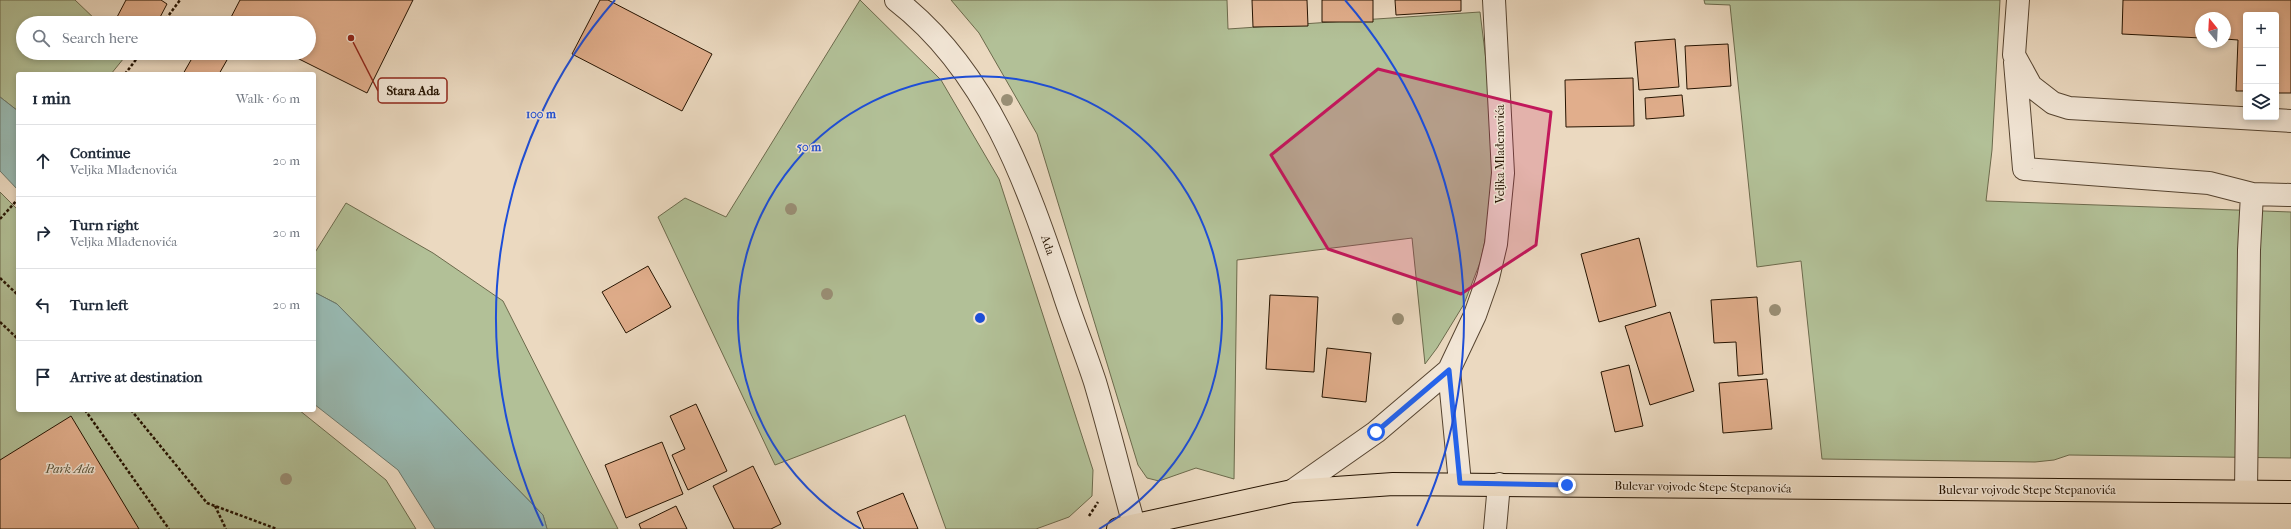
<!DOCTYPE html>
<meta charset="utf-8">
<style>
body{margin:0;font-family:"IM FELL French Canon",serif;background:#f2f2f3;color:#1f2937}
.controls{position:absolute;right:12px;top:12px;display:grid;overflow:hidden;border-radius:4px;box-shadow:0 2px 6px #0003}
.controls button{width:36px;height:36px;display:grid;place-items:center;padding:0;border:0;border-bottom:1px solid #e0e1e3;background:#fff;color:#1f2937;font:20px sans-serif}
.compass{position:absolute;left:2195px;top:12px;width:36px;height:36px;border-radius:50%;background:#fff;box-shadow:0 2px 6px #0003;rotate:342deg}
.stop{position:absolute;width:12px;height:12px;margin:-9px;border:3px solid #2563eb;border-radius:50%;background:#fff}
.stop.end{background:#2563eb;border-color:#fff;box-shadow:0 1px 4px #0008}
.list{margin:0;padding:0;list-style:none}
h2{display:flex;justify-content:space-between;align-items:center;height:52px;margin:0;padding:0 16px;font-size:17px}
h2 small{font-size:13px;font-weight:400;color:#747a83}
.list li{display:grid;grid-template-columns:26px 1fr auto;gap:12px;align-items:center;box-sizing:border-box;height:72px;padding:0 16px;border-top:1px solid #e0e1e3}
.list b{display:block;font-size:15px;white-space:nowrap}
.list p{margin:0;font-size:13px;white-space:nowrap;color:#747a83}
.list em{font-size:13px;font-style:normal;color:#747a83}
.icon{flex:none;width:22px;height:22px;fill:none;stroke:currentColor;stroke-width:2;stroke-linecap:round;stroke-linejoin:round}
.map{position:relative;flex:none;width:2291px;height:529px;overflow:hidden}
.search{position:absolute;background:#fff;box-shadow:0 2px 6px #0003;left:16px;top:16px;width:300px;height:44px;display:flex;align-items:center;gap:10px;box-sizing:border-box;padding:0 14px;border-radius:22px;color:#747a83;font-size:15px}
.panel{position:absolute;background:#fff;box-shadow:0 2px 6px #0003;left:16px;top:72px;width:300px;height:340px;border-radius:4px}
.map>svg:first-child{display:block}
.green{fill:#b2c097;stroke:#6c6a4c}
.water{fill:#98bab3;stroke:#6a776b}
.building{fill:#e1ae8c;stroke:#251300}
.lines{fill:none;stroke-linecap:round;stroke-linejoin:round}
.minor-casing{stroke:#564430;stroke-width:24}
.major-casing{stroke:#251300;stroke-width:24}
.path{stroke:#251300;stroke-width:2.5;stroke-dasharray:3 2;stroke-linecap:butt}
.minor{stroke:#f2e6d6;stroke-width:22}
.major{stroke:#ebd9c0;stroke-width:22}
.tree{fill:#998e74}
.route{stroke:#2563eb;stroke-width:5}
.marked{fill:#c2185b;fill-opacity:0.2;stroke:#c2185b;stroke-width:3;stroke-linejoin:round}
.ring{fill:none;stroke:#1d4ed8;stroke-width:2}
.labels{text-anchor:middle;stroke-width:3;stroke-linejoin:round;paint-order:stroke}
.street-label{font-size:12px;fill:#251300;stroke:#f2e6d6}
.park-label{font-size:12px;font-style:italic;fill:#565035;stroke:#f2e6d6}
.centre{fill:#1d4ed8;stroke:#f2e6d6;stroke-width:2}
.ring-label{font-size:12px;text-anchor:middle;font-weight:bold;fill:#1d4ed8;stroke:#f2e6d6;stroke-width:3;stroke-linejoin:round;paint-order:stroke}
.leader{fill:none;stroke:#8f2418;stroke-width:1.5}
.callout-dot{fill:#8f2418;stroke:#f2e6d6;stroke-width:1.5}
.callout{fill:#f2e6d6;stroke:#8f2418;stroke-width:1.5}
.callout-label{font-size:13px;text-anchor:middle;font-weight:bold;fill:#251300}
</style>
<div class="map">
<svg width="2291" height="529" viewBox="0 0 2291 529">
<rect width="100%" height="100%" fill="#ebd9c0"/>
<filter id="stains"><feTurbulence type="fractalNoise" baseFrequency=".005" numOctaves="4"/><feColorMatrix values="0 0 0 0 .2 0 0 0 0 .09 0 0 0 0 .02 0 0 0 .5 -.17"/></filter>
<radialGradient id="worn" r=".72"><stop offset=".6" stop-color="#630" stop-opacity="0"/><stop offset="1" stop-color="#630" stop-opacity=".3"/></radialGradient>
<path class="green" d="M0,0h75l24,23h-76v30h105l-17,21h-93v37l-18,-14z
M860,0l81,80 58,99 94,291 -1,26 -23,21 -33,12h-90l-41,-114 -130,50 -117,-248 27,-19 41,19z
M951,0h276l1,29 252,-17 13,105 1,79 -13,64 -17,44 -27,44 -12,16 -13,-126 -175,22 -3,219 -38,-11 -37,13 -12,-3 -9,-13 -101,-331 -58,-101z
M1704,0h296l-8,150 -6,51 305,11v246l-222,-3 -15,5 -19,2 -213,-3 -21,-198 -44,6 -27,-262 -25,-1z
M0,192l18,18v200h281l87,70 30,49h-416z
M346,203l87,50 70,48 115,228h-71l-4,-14 -206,-211 -23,-12v-38z"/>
<path class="water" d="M0,97l18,14v79l-18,-19z
M314,292l23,12 206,211 4,14h-112l-37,-59 -84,-66z"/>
<path class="building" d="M126,0h35l6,4 -10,19h-34l-7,-4z
M240,0h173l-46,93 -80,-40h22v-30h-81z
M600,0h8l104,54 -30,57 -110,-57z
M1252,0h55l1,26 -55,1z
M1322,0h51v22h-51z
M1395,0h66v11l-65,4z
M2123,0h168v93h-15v-78h-30v76h-10l2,-51 -13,-1v-21h-24v20l-79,-4z
M1675,39l4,48 -40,3 -4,-48z
M1728,44l3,42 -44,3 -2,-43z
M195,53h36l-12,21h-36z
M1633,78l1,48 -68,1 -1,-47z
M1682,95l2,21 -38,3 -1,-21z
M1639,238l17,68 -57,16 -18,-68z
M648,266l23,41 -45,26 -24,-41z
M1270,295l48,2 -4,75 -48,-3z
M1757,297l6,77 -25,2 -2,-34 -22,1 -3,-43z
M1670,312l24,79 -44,14 -25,-79z
M1327,348l44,5 -5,49 -44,-5z
M1629,365l14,61 -28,6 -14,-60z
M1767,379l5,50 -49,4 -4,-50z
M696,404l31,67 -39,19 -16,-35 13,-6 -15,-33z
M71,416l68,113h-139v-69z
M662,442l21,52 -57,24 -21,-53z
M753,466l28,58 -10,5h-37l-21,-43z
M903,493l15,36h-54l-7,-17z
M676,506l11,23h-46l-2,-5z"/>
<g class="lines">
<defs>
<path id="minor" d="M896,0c92,71 130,182 166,288 10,32 23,63 33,94 14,47 26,96 39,143
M2018,0l-4,55 17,31 22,17 16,5 222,13
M2015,62l9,107 185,14 43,11
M1449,370l11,113
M1292,491l84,-59 73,-62 26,-55 13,-37 8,-34 7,-71 -9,-173
M2246,491l3,-241 3,-56 39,1
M1495,529l4,-45"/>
<path id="major" d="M1118,529l174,-38 101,-7 898,8"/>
</defs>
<use href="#minor" class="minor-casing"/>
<use href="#major" class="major-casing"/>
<path class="path" d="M163,23l17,-23
M125,74l16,-21
M0,219l18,-20
M0,278l18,17
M0,322l18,17
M85,410l84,119
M131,410l76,93 70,26
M215,506l11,23
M1089,516l9,-14"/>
<use href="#minor" class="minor"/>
<use href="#major" class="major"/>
</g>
<g class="tree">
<circle cx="1007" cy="100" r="6"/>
<circle cx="791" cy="209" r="6"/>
<circle cx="827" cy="294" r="6"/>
<circle cx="1775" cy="310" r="6"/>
<circle cx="1398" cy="319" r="6"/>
<circle cx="286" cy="479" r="6"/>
</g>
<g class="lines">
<path class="route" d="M1376,432l73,-62 11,113 107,2"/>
</g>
<path class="marked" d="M1378,69l173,43 -15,133 -75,49 -133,-45 -57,-94z"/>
<g class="ring">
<path d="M861 529A242 242 0 1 1 1099 529"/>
<path d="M543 526A484 484 0 0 1 615 0M1345 0A484 484 0 0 1 1417 526"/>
</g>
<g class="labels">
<g class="street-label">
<text transform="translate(1500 154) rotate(-90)" y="4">Veljka Mlađenovića</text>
<text transform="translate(1048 245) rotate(72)" y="4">Ada</text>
<text transform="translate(1703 487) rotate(1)" y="4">Bulevar vojvode Stepe Stepanovića</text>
<text x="2027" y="494">Bulevar vojvode Stepe Stepanovića</text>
</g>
<g class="park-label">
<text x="70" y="473">Park Ada</text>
</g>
</g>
<circle cx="980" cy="318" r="6" class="centre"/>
<g class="ring-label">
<text x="541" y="118">100 m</text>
<text x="809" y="151">50 m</text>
</g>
<path class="leader" d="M351 38L378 91"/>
<circle class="callout-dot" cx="351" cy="38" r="4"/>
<rect class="callout" x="378" y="78" width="69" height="25" rx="4"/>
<g class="callout-label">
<text x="413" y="95">Stara Ada</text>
</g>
<rect width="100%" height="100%" filter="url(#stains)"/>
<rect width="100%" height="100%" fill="url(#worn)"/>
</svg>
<div class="controls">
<button>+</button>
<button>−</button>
<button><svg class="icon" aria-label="layers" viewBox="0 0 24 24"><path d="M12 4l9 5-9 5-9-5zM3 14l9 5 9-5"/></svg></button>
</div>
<svg class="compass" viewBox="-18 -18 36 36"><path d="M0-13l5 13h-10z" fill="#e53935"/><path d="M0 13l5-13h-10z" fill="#747a83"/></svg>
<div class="stop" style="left:1376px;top:432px"></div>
<div class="stop end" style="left:1567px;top:485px"></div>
<div class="search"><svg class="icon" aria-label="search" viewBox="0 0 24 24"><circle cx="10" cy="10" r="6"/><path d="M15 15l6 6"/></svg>Search here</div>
<section class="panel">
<h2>1 min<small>Walk · 60 m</small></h2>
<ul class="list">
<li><svg class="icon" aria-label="ahead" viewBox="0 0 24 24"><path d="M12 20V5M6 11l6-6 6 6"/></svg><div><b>Continue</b><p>Veljka Mlađenovića</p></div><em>20 m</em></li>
<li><svg class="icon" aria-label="right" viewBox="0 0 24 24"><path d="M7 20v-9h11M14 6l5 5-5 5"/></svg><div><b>Turn right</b><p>Veljka Mlađenovića</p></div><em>20 m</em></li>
<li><svg class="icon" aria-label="left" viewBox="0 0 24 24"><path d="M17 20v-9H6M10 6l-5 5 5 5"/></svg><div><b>Turn left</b></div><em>20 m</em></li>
<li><svg class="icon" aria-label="arrive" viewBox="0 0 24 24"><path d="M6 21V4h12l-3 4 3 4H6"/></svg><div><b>Arrive at destination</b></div></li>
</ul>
</section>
</div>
